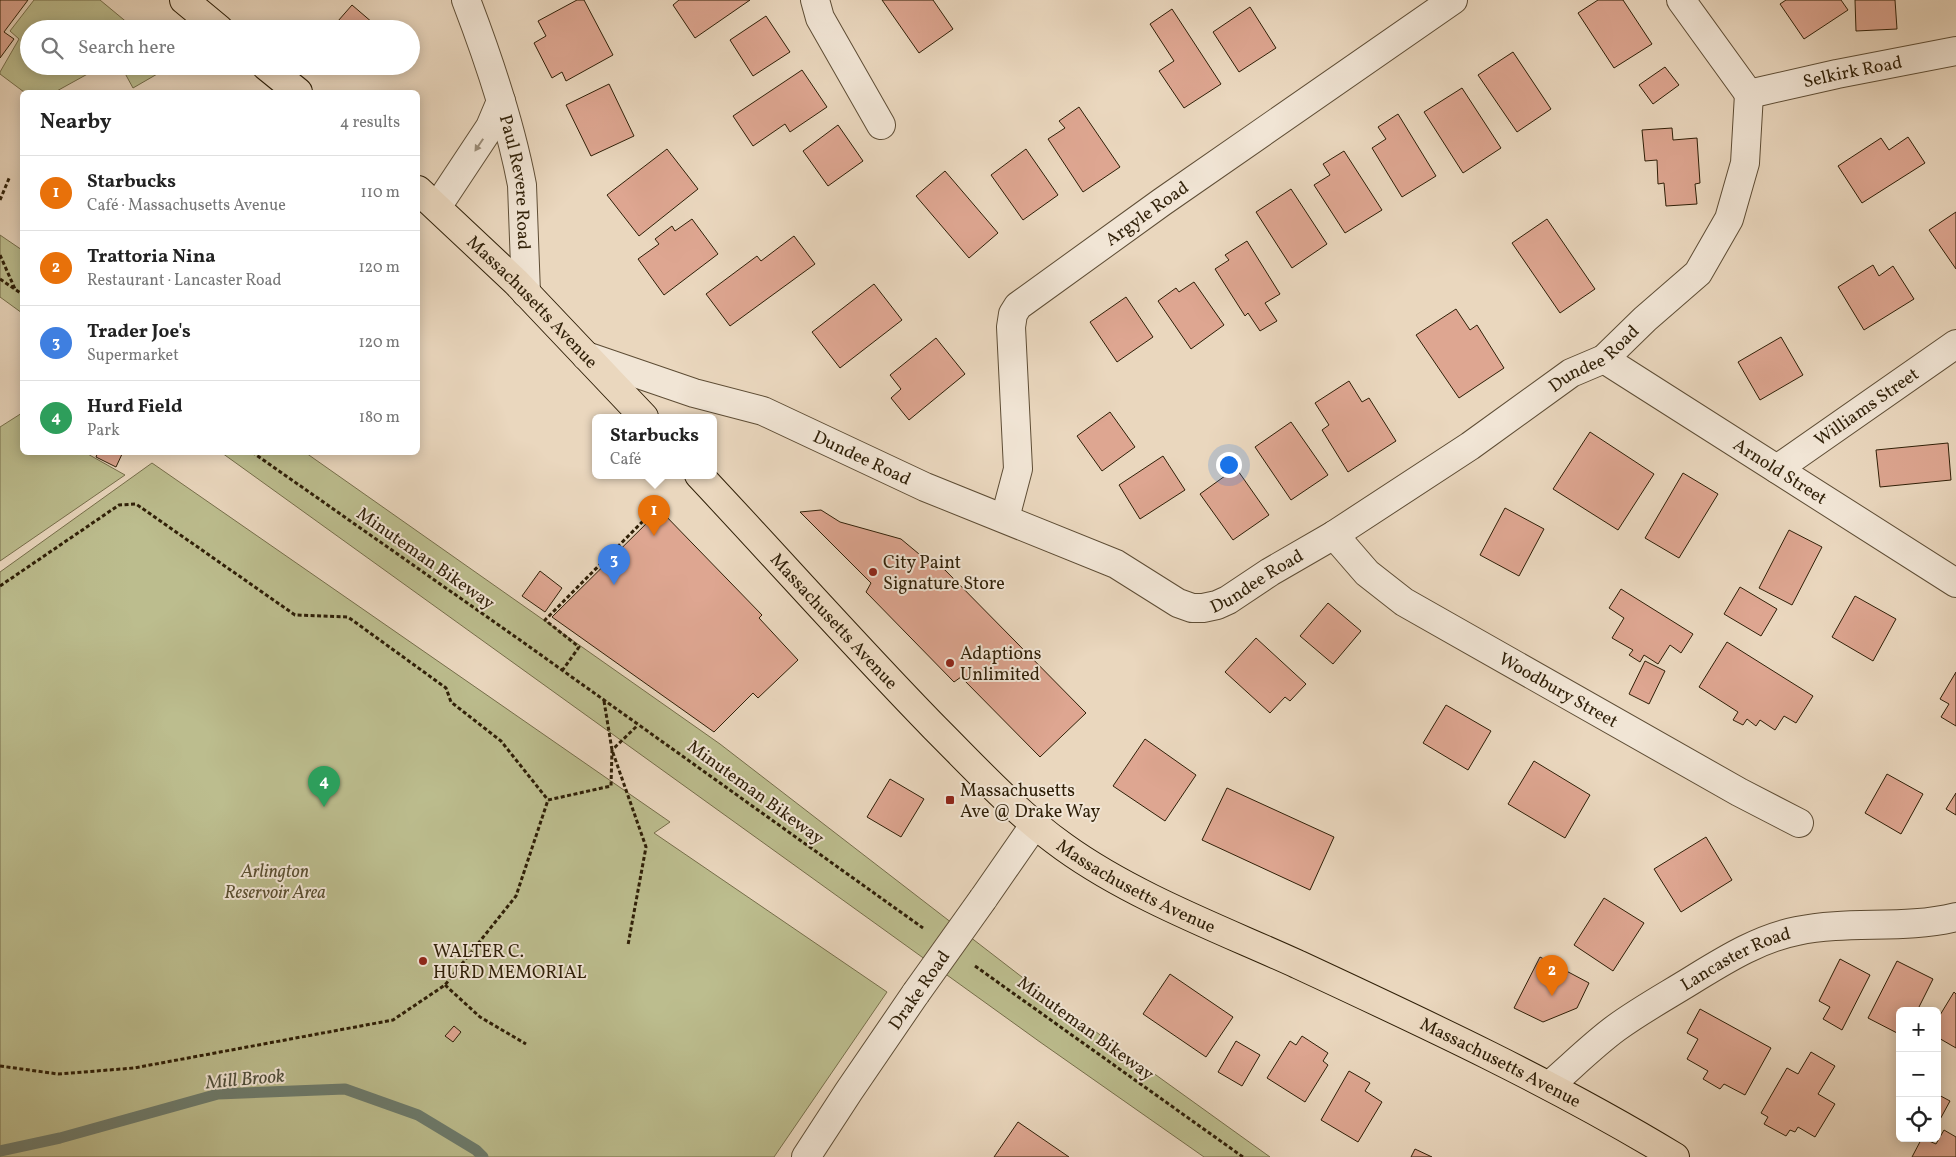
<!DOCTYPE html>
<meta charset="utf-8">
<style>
body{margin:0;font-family:Vollkorn,serif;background:#f2f2f2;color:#222}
.controls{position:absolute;right:15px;bottom:15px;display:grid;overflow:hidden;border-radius:8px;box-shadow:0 2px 12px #0003}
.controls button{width:45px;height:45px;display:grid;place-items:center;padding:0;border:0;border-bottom:1px solid #e0e0e0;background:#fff;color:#222;font:25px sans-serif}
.you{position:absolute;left:1228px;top:464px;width:18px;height:18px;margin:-12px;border:4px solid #fff;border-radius:50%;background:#1a73e8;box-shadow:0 0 0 8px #1a73e833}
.badge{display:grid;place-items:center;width:32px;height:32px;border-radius:50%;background:#8f2418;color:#fff;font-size:16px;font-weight:700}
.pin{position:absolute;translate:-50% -41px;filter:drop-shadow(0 1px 2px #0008)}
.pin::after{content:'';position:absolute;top:26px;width:18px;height:15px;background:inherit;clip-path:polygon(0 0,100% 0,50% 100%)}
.popup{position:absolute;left:592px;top:414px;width:125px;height:65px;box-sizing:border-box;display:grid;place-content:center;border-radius:8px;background:#fff;filter:drop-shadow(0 1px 4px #0005);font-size:16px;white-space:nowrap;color:#767676}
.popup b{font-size:19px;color:#222}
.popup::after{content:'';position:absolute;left:50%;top:100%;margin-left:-10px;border:10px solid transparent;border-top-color:#fff}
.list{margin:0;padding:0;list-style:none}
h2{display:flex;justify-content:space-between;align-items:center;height:65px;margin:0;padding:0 20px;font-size:21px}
h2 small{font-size:16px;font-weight:400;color:#767676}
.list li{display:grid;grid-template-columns:32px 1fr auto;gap:15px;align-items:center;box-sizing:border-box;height:75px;padding:0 20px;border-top:1px solid #e0e0e0}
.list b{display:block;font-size:19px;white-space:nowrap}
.list p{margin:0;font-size:16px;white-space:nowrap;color:#767676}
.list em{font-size:16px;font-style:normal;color:#767676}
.icon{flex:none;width:28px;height:28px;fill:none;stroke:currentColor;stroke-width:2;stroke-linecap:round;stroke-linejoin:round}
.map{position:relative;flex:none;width:1956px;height:1157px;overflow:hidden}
.search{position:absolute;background:#fff;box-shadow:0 2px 12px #0003;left:20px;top:20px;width:400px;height:55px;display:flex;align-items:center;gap:12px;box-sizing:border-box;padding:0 18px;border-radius:28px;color:#767676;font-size:19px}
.panel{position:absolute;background:#fff;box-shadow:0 2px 12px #0003;left:20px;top:90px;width:400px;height:365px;border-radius:8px}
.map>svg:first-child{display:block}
.green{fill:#bcbd8e;stroke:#766e4a}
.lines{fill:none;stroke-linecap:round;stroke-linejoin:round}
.stream{stroke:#6e7c6d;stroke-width:11}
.building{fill:#dea691;stroke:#2f1f07}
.minor-casing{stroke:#5e4d35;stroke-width:30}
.major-casing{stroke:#2f1f07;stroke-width:30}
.path{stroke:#2f1f07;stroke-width:3;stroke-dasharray:4 2.5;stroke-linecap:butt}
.minor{stroke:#f1e5d5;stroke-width:28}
.major{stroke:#ead7be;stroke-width:28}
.minor-bridge-casing{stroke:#5e4d35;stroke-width:30;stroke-linecap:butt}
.minor-bridge{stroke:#f1e5d5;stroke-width:28}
.oneway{fill:#9a8c78}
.poi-dot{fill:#8f2418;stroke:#f1e5d5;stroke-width:2}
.labels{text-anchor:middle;stroke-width:4;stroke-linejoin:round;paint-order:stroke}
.street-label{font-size:18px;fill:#2f1f07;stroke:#f1e5d5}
.poi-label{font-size:18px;fill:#2f1f07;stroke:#f1e5d5;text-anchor:start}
.park-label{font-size:18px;font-style:italic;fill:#594e30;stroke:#f1e5d5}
.water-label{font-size:19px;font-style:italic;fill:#4e4e3a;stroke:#f1e5d5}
</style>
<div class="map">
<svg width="1956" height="1157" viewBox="0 0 1956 1157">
<rect width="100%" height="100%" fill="#ead7be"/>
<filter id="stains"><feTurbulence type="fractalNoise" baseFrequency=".004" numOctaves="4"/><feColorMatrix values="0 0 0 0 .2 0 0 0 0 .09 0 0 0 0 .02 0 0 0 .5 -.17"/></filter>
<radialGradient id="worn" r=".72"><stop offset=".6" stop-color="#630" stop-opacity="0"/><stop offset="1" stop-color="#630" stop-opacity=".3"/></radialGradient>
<path class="green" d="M34,0h66l35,29h-106v37h73l-47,26h-31l-24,-18v-2l19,-33 -9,-8z
M121,66h50l-38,22z
M0,235l22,15v63l-22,-16z
M22,413v39l64,1 39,22 -125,86v-134z
M222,453h84l414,291 333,257 217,156h-66l-164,-115z
M152,463l518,359 -16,11 233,159 -113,165h-774v-585z"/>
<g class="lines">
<path class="stream" d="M0,1151l60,-13 158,-44 127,-5 73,26 58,35 7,7"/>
</g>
<path class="building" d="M0,0h28l-24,32 10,7 -14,19z
M577,0h7l29,55 -47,26 -4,-9 -10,6 -18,-35 12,-7 -8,-15z
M679,0h71l-55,38 -22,-33z
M882,0h51l20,29 -34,24z
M1598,0h25l29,44 -38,24 -36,-55z
M1786,0h55l7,10 -44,29 -24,-35z
M1855,0h40l2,29 -41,2z
M352,5l28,24h-49z
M1250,7l26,41 -37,24 -26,-40z
M1172,9l49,75 -37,24 -25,-37 15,-10 -24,-37z
M766,16l24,36 -37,24 -23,-36z
M1513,52l38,57 -34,23 -39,-57z
M1665,67l14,18 -26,19 -14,-19z
M802,70l25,37 -37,25 -5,-8 -32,22 -20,-30z
M609,84l25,52 -43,20 -25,-51z
M1462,88l39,60 -38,25 -39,-61z
M1079,107l41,60 -37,25 -35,-53 17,-11 -6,-7z
M1398,114l38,62 -34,21 -30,-49 14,-9 -8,-12z
M838,125l25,36 -35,25 -25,-35z
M1672,128l1,12 24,-2 3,45 -5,1 2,20 -31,2 -2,-23 -6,1 -1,-24 -12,1 -3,-31z
M1908,137l17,26 -63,40 -24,-37 43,-28 8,12z
M667,149l31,40 -59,47 -32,-41z
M1026,149l32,46 -35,25 -32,-45z
M1344,151l38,59 -37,23 -31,-48 16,-10 -7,-11z
M945,171l53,62 -29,25 -53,-62z
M1291,189l36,55 -35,24 -36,-56z
M1956,212v57l-27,-39z
M692,219l26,35 -54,41 -26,-36 21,-15 -4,-5 17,-13 3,5z
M1547,219l48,70 -35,24 -48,-70z
M794,236l21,28 -85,62 -24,-32 51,-38 4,5z
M1247,241l33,53 -15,9 12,18 -17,10 -12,-18 -3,3 -30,-47 14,-9 -4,-5z
M1873,265l6,11 14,-10 21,33 -50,31 -26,-43z
M1194,282l30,43 -33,24 -33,-48 18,-13 3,4z
M874,284l28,36 -62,48 -28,-36z
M1126,297l27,40 -36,25 -27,-40z
M1456,309l14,21 7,-5 27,43 -45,30 -43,-63z
M1781,337l22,38 -43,25 -22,-38z
M936,338l29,36 -56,46 -18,-22 10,-9 -11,-14z
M1349,381l13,21 7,-4 27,43 -48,31 -26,-42 7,-5 -14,-22z
M1110,412l25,35 -33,24 -25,-35z
M1291,422l37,53 -37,25 -36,-53z
M1590,432l64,42 -36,56 -65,-41z
M1948,443l3,37 -71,7 -4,-37z
M98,452h25l-7,15 -20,-10z
M1163,456l22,34 -45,29 -21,-34z
M1236,468l33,47 -36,25 -33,-46z
M1683,473l35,21 -39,64 -34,-20z
M1505,508l39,21 -25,47 -39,-21z
M660,510l102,105 -3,3 39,42 -40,38 -5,-5 -39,39 -162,-115z
M821,510l19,12 61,17 18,15 26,16 141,143 -46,44 -79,-80 -7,5 -88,-90 5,-9 -71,-71z
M1789,530l33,17 -30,58 -33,-17z
M540,571l22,17 -17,24 -23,-16z
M1740,587l37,22 -16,27 -37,-22z
M1621,589l72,45 -12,19 -11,-8 -12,19 -14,-9 -4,7 -11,-7 4,-5 -21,-12 12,-20 -15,-10z
M1855,596l41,23 -23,42 -41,-24z
M1328,603l33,28 -28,33 -33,-28z
M1256,638l50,46 -16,17 -5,-4 -15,16 -45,-41z
M1727,642l86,54 -17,27 -12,-7 -9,14 -15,-10 -4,6 -9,-7 -4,6 -10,-5 5,-8 -39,-25z
M1645,661l20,10 -16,33 -20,-10z
M1956,672v54l-15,-9 8,-13 -9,-5z
M1446,705l45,26 -23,39 -45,-27z
M1145,739l51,36 -31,46 -52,-35z
M1534,761l56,34 -25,43 -57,-34z
M1887,774l36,20 -22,40 -36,-21z
M890,779l34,20 -23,38 -34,-20z
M1227,788l107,49 -24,53 -108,-50z
M1956,793v22l-10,-6z
M1706,837l26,43 -51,32 -27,-43z
M1604,898l40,25 -31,48 -39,-26z
M1540,957l49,26 -12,25 -34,14 -29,-14z
M1840,959l30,16 -28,55 -19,-11 7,-12 -11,-6z
M1897,961l36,18 -16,32h-17l-1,23 -31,-16z
M1170,974l63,43 -27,40 -63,-43z
M1954,992l2,2v54l-19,-11v-17z
M1700,1009l71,39 -26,47 -21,-11 -4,5 -17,-10 5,-8 -21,-12 11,-20 -11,-6z
M454,1026l7,6 -8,10 -8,-6z
M1302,1036l26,17 -5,8 5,4 -23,37 -38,-24 23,-37 6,4z
M1236,1041l24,14 -18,31 -24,-14z
M1811,1052l24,14 -17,28 17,10 -20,33 -17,-10 -3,5 -5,-2 -4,6 -22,-12 4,-7 -7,-4 26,-45 11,6z
M1349,1071l21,12 -5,8 17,11 -24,40 -37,-22z
M1937,1094l13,7 -13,24z
M1018,1122l51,35h-75z
M1944,1130l12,7v20h-44l10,-19 14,6z
M1415,1149l17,8h-21z"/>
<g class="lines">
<defs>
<g id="minor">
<path id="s1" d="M466,0c23,60 44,122 56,185l4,108"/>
<path d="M815,0l5,18 61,107"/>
<path d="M1681,0l68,94"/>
<path id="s2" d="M1749,94l88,-20 119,-23"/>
<path d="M437,207l53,-80 11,-26"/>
<path id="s3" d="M586,356l108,37 69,18 162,76 191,77 62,39 14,5h11l14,-3 11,-5 42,-28 64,-37 136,-89 101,-73 33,-14 41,-40 53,-46 31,-54 16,-56 4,-69"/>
<path id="s4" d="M1604,359l352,224"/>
<path id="s5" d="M1777,469l179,-125"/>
<path id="s6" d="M1005,518l13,-49 -7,-142 2,-13 5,-8 144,-104 291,-202"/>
<path id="s7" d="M1334,535l33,38 37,29 335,190 60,31"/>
<path d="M983,899l52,-75"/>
<path id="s8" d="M1550,1085c22,-19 43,-40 66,-57 26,-19 54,-34 81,-51 31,-19 64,-39 100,-46 52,-11 107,-1 159,-14"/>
<path d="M806,1157l43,-66 67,-98"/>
</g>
<g id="major">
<path d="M184,0l35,29"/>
<path d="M266,66l32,26"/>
<path id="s9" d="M418,190l98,92 128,135"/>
<path id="s10" d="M699,475c79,84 155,170 236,253 41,41 81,85 129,119 68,49 156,82 233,117 129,60 256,119 378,193"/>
</g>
</defs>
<use href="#minor" class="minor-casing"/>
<use href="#major" class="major-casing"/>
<path class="path" d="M0,200l10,-24
M0,255l15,34
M0,279l22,15
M252,452l268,188 403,288
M0,586l119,-81 17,-1 159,111 53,2 98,71 5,14 50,39 47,59
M562,671l17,-24 -34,-27 115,-116 9,3
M604,701l8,49 34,97 -18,98
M975,966l268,191
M445,985l35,32 46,27
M0,1066l58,8 76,-6 259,-48 52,-35 71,-89 32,-96 63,-14 1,-36 26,-25"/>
<use href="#minor" class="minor"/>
<use href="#major" class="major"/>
<defs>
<path id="minor-bridge" d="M916,993l67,-94"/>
</defs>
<use href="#minor-bridge" class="minor-bridge-casing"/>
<use href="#minor-bridge" class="minor-bridge"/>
</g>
<defs><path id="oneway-solid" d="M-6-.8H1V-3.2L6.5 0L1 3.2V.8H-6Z" transform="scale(1.25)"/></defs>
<use class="oneway" href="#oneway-solid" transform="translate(479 145) rotate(124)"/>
<g class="poi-dot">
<circle cx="873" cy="572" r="5"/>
<circle cx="950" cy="663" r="5"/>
<rect x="945" y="795" width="10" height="10" rx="2.5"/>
<circle cx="423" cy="961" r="5"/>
</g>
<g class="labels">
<g class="street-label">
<text dy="6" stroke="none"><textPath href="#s2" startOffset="106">Selkirk Road</textPath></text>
<text dy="6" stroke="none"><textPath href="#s1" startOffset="190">Paul Revere Road</textPath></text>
<text dy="6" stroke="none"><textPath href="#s6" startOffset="374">Argyle Road</textPath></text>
<text dy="6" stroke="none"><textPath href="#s9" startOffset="160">Massachusetts Avenue</textPath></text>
<text dy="6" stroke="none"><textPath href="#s3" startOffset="1135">Dundee Road</textPath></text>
<text dy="6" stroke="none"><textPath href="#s5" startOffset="109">Williams Street</textPath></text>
<text dy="6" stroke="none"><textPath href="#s3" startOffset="295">Dundee Road</textPath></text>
<text dy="6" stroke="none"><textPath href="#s4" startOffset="209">Arnold Street</textPath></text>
<text transform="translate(426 558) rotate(35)" y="6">Minuteman Bikeway</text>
<text dy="6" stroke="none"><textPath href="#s3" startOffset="730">Dundee Road</textPath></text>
<text dy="6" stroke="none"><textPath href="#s10" startOffset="199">Massachusetts Avenue</textPath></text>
<text dy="6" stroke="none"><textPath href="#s7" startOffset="275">Woodbury Street</textPath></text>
<text transform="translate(756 792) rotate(36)" y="6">Minuteman Bikeway</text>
<text dy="6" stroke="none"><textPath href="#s10" startOffset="604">Massachusetts Avenue</textPath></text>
<text dy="6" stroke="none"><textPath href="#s8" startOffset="226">Lancaster Road</textPath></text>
<text transform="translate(919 990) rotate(-55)" y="6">Drake Road</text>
<text transform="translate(1086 1028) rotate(36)" y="6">Minuteman Bikeway</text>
<text dy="6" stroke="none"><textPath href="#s10" startOffset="1009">Massachusetts Avenue</textPath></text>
</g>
<g class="poi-label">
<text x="883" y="568">City Paint<tspan x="883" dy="21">Signature Store</tspan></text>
<text x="960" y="659">Adaptions<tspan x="960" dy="21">Unlimited</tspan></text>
<text x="960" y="796">Massachusetts<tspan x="960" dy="21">Ave @ Drake Way</tspan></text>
<text x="433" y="957">WALTER C.<tspan x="433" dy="21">HURD MEMORIAL</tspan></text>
</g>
<g class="park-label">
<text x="275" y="877">Arlington<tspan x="275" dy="21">Reservoir Area</tspan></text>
</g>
<g class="water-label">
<text transform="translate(245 1078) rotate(-5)" y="7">Mill Brook</text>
</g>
</g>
<rect width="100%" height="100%" filter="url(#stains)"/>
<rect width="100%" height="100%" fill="url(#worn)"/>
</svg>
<div class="controls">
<button>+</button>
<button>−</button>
<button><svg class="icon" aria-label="locate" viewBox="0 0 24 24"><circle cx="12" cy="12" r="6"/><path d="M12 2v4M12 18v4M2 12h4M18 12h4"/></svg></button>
</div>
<div class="you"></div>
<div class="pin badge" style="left:654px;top:536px;background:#e8710a">1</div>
<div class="popup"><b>Starbucks</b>Café</div>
<div class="pin badge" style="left:1552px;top:996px;background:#e8710a">2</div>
<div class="pin badge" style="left:614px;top:585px;background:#3f7fe0">3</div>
<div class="pin badge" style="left:324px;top:807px;background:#2e9e5b">4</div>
<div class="search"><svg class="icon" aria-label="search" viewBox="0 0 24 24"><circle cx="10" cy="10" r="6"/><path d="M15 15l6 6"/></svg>Search here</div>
<section class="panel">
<h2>Nearby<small>4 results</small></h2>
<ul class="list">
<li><span class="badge" style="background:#e8710a">1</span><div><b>Starbucks</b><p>Café · Massachusetts Avenue</p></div><em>110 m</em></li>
<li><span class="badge" style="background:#e8710a">2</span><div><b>Trattoria Nina</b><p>Restaurant · Lancaster Road</p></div><em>120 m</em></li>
<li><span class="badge" style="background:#3f7fe0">3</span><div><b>Trader Joe's</b><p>Supermarket</p></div><em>120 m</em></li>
<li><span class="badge" style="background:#2e9e5b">4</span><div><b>Hurd Field</b><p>Park</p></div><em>180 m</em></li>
</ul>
</section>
</div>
